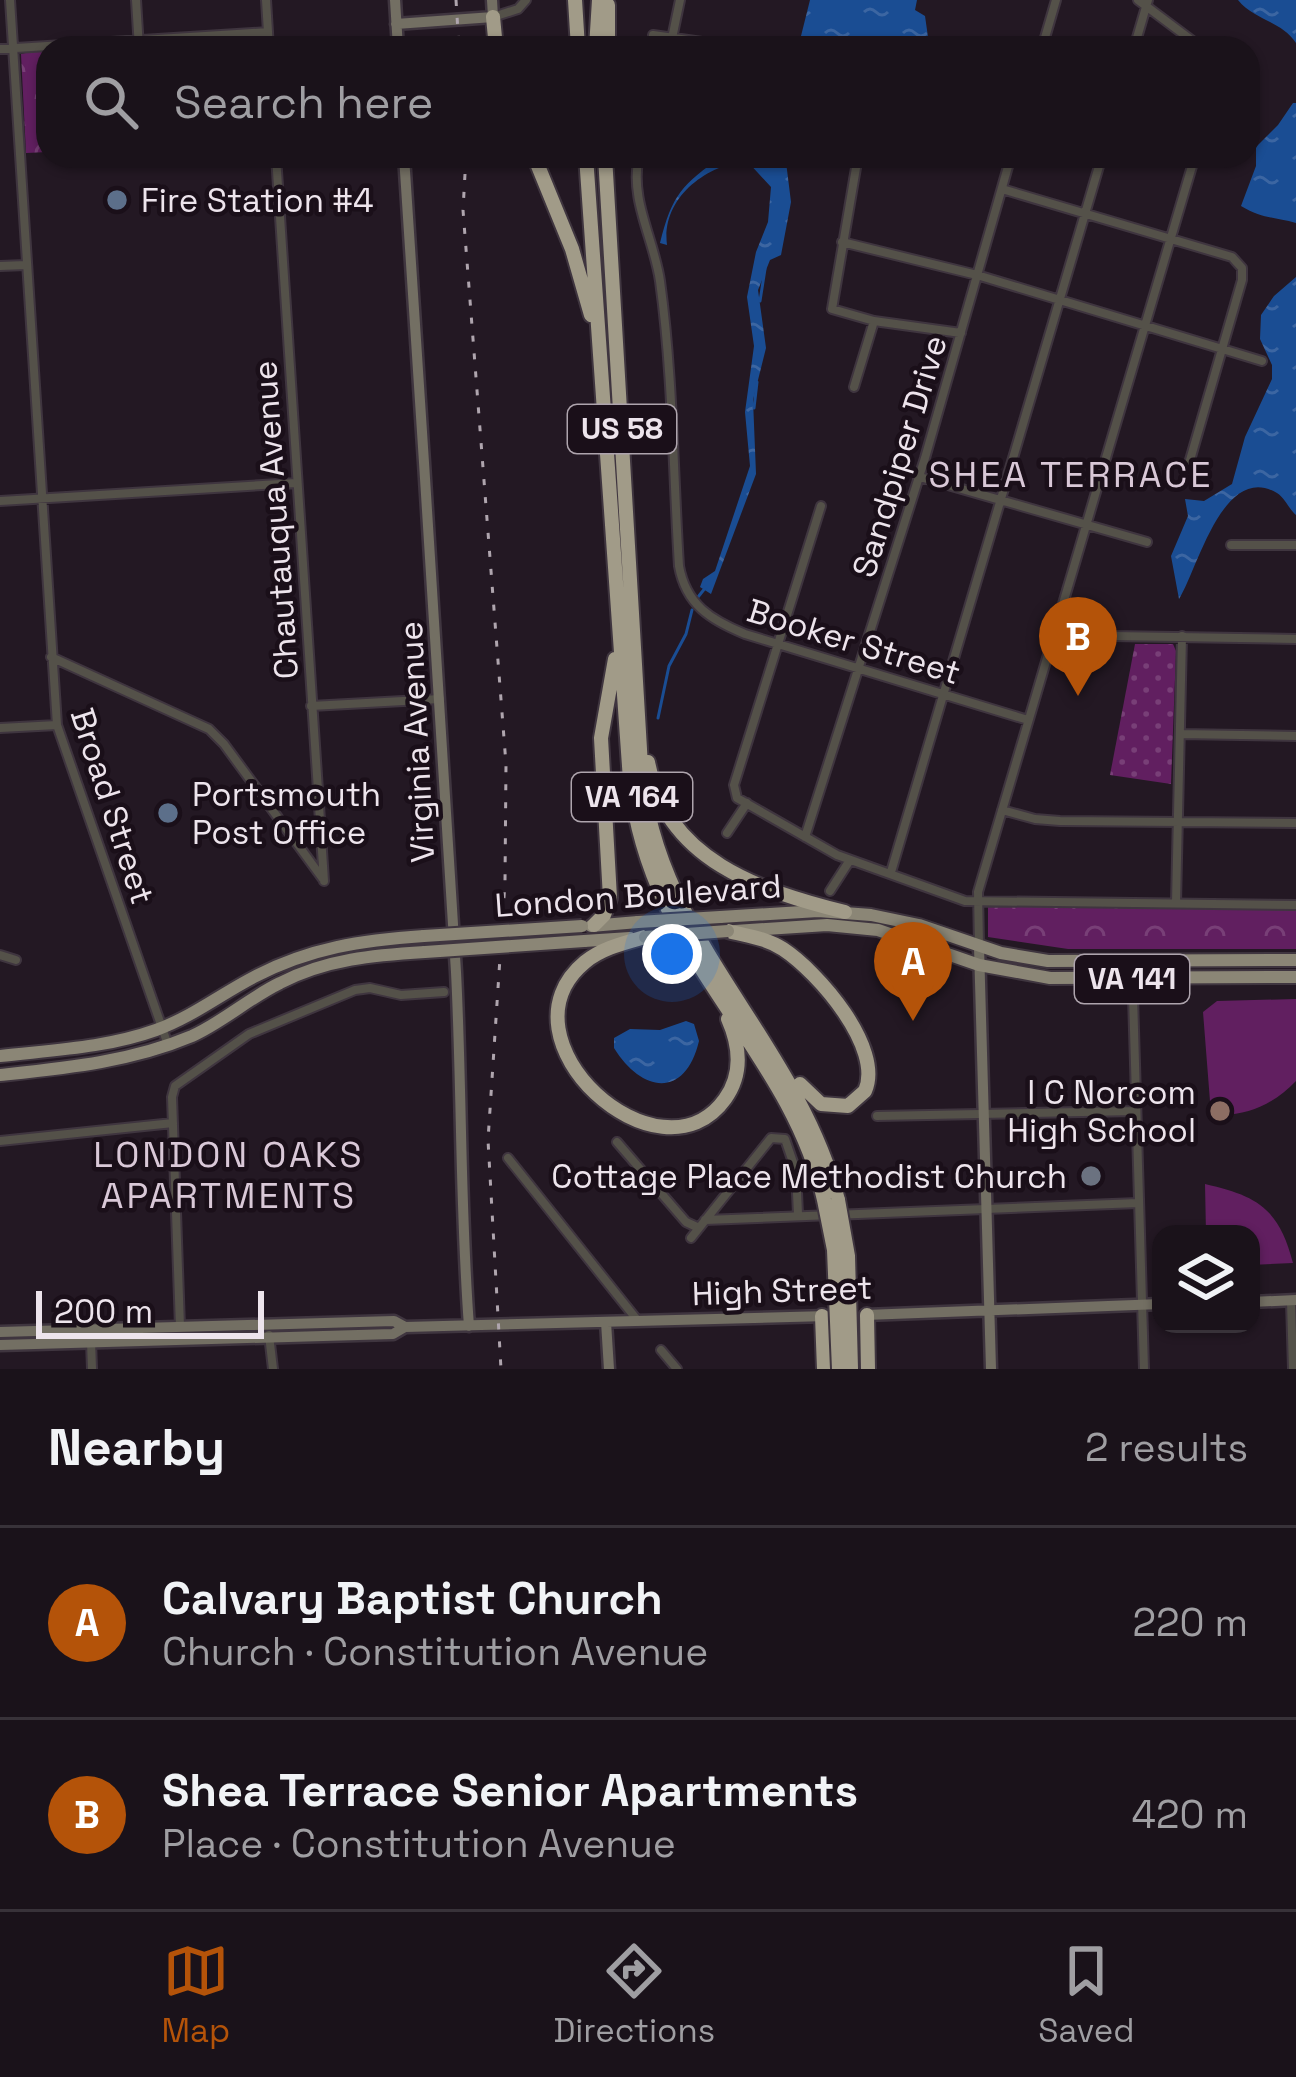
<!DOCTYPE html>
<meta charset="utf-8">
<style>
body{margin:0;font-family:"Space Grotesk",sans-serif;background:#231b23;color:#f1f3f6}
.controls{position:absolute;right:36px;bottom:36px;display:grid;overflow:hidden;border-radius:24px;box-shadow:0 3px 9px #0004}
.controls button{width:108px;height:108px;display:grid;place-items:center;padding:0;border:0;border-bottom:3px solid #383239;background:#1a121a;color:#f1f3f6;font:60px sans-serif}
.scale{position:absolute;left:36px;bottom:30px;width:228px;box-sizing:border-box;padding-left:12px;border:6px solid #ede4ec;border-top:0;font-size:33px;line-height:42px;white-space:nowrap;color:#ede4ec;-webkit-text-stroke:9px #1a0f19;paint-order:stroke}
.you{position:absolute;left:672px;top:954px;width:42px;height:42px;margin:-30px;border:9px solid #fff;border-radius:50%;background:#1a73e8;box-shadow:0 0 0 18px #1a73e833}
.badge{display:grid;place-items:center;width:78px;height:78px;border-radius:50%;background:#b45309;color:#fff;font-size:39px;font-weight:700}
.pin{position:absolute;translate:-50% -99px;filter:drop-shadow(0 3px 6px #0008)}
.pin::after{content:'';position:absolute;top:63px;width:42px;height:36px;background:inherit;clip-path:polygon(0 0,100% 0,50% 100%)}
.list{margin:0;padding:0;list-style:none}
h2{display:flex;justify-content:space-between;align-items:center;height:156px;margin:0;padding:0 48px;font-size:51px}
h2 small{font-size:39px;font-weight:400;color:#9f9ea2}
.list li{display:grid;grid-template-columns:78px 1fr auto;gap:36px;align-items:center;box-sizing:border-box;height:192px;padding:0 48px;border-top:3px solid #383239}
.list b{display:block;font-size:45px;white-space:nowrap}
.list p{margin:0;font-size:39px;white-space:nowrap;color:#9f9ea2}
.list em{font-size:39px;font-style:normal;color:#9f9ea2}
.icon{flex:none;width:66px;height:66px;fill:none;stroke:currentColor;stroke-width:2;stroke-linecap:round;stroke-linejoin:round}
.map{position:relative;flex:none;width:1296px;height:1369px;overflow:hidden}
.search{position:absolute;background:#1a121a;box-shadow:0 3px 9px #0004;left:36px;right:36px;top:36px;height:132px;display:flex;align-items:center;gap:30px;box-sizing:border-box;padding:0 42px;border-radius:36px;color:#9f9ea2;font-size:45px}
.sheet{height:540px;background:#1a121a}
nav{display:flex;justify-content:space-around;align-items:center;box-sizing:border-box;height:168px;border-top:3px solid #383239;background:#1a121a;font-size:33px;color:#9f9ea2}
nav a{display:grid;justify-items:center;gap:6px}
nav .on{color:#b45309}
.map>svg:first-child{display:block}
.grass{fill:url(#grass-dots)}
.park{fill:url(#park-crowns)}
.pitch{fill:#611f60}
.water{fill:url(#water-ripples)}
.lines{fill:none;stroke-linecap:round;stroke-linejoin:round}
.stream{stroke:#1a4d93;stroke-width:3}
.street-casing{stroke:#3f353f;stroke-width:12}
.secondary-casing{stroke:#3f353f;stroke-width:15}
.primary-casing{stroke:#3f353f;stroke-width:16}
.highway-casing{stroke:#3f353f;stroke-width:18}
.street{stroke:#545149;stroke-width:8}
.secondary{stroke:#736f63;stroke-width:10}
.primary{stroke:#8b8676;stroke-width:12}
.highway{stroke:#a19b88;stroke-width:14}
.rail{stroke:#afa5ae;stroke-width:3;stroke-dasharray:6 12;stroke-linecap:butt}
.primary-bridge-casing{stroke:#3f353f;stroke-width:16;stroke-linecap:butt}
.highway-bridge-casing{stroke:#3f353f;stroke-width:18;stroke-linecap:butt}
.primary-bridge{stroke:#8b8676;stroke-width:12}
.highway-bridge{stroke:#a19b88;stroke-width:14}
.service-dot{fill:#5c6f8a;stroke:#1a0f19;stroke-width:4.5}
.education-dot{fill:#8d6e63;stroke:#1a0f19;stroke-width:4.5}
.worship-dot{fill:#6b7280;stroke:#1a0f19;stroke-width:4.5}
.labels{text-anchor:middle;stroke-width:9;stroke-linejoin:round;paint-order:stroke}
.shield{fill:#1a0f19;stroke:#aea4ad;stroke-width:3}
.shield-label{font-size:30px;font-weight:bold;fill:#ede4ec}
.poi-label{font-size:33px;fill:#ede4ec;stroke:#1a0f19;text-anchor:start}
.street-label{font-size:33px;fill:#ede4ec;stroke:#1a0f19}
.neighbourhood-label{font-size:36px;letter-spacing:3px;fill:#d9c8d7;stroke:#1a0f19}
</style>
<div class="map">
<svg width="1296" height="1369" viewBox="0 0 1296 1369">
<defs>
<pattern id="grass-dots" width="8" height="8" patternUnits="userSpaceOnUse" patternTransform="scale(3)"><rect width="8" height="8" fill="#611f60"/><path d="M2 2h.1M6 6h.1" fill="none" stroke="#783f77" stroke-width="1.8" stroke-linecap="round"/></pattern>
<pattern id="park-crowns" width="20" height="18" patternUnits="userSpaceOnUse" patternTransform="scale(3)"><rect width="20" height="18" fill="#611f60"/><path d="M2 6a3 3 0 1 1 6 0M12 15a3 3 0 1 1 6 0" fill="none" stroke="#783f77"/></pattern>
<pattern id="water-ripples" width="26" height="14" patternUnits="userSpaceOnUse" patternTransform="scale(3)"><rect width="26" height="14" fill="#1a4d93"/><path d="M2 4q2-2 4 0t4 0M15 11q2-2 4 0t4 0" fill="none" stroke="#3c66a2"/></pattern>
</defs>
<rect width="100%" height="100%" fill="#231823"/>
<path class="grass" d="M1135,644h38l3,7 -5,133 -61,-9z"/>
<path class="park" d="M48,48v104l-22,1 -5,-99z
M988,905l308,4v40h-228l-80,-12z"/>
<path class="pitch" d="M1296,999v82c-23,24 -52,37 -85,33l-8,-102 14,-11z
M1205,1184c53,12 74,25 88,79l-42,2v-31h-45z"/>
<path class="water" d="M810,0h107l-2,10 10,6 3,21 -6,11h-124z
M1238,0h58v43c-15,-23 -41,-22 -58,-43z
M1293,103h3v120c-21,-6 -33,-4 -55,-17l15,-40v-19l22,-22z
M723,156h47l16,6 5,40 -10,53 -11,5 -12,30 8,58 -13,52 3,74 -45,120 -11,-7 3,-8 12,-8 35,-105 -5,-54 9,-66 -7,-49 9,-45 12,-30 3,-35 -24,-26c-42,4 -86,38 -80,84l-7,-2c12,-48 22,-59 63,-87z
M1296,277v238c-7,-6 -11,-17 -19,-22 -54,-32 -80,78 -98,106l-8,-43 17,-40 -3,-17 19,2 28,-17 13,-47 27,-58v-14l-12,-26 1,-24 13,-19z
M686,1021l8,3 5,17c-14,58 -57,52 -85,7v-10l16,-9 30,1z"/>
<g class="lines">
<path class="stream" d="M760,301l5,-32
M754,408l3,-26
M698,597l8,-10
M658,718l11,-52 17,-32 6,-24"/>
<defs>
<path id="street" d="M10,0l47,725 111,320
M136,0l3,48
M266,0l3,48
M1138,0l64,48
M493,17l25,-8 8,-9
M653,35l91,13
M670,48l10,-48
M1042,48l14,-48
M1134,48l14,-48
M0,49l268,-17
M147,156v6
M276,156l48,725
M639,156c-10,43 15,83 21,125 13,94 13,190 19,285 7,39 32,54 66,68l283,86
M858,156l-26,153 42,12 87,12
M1002,189l230,68 10,11v12l-54,187
M842,242l135,33 285,86
M0,266l26,-1
M854,387l20,-66
M920,477l227,65
M0,501l296,-18
M821,506l-87,279 3,13 100,57 128,46 331,4
M1231,545h65
M1057,622l54,14 185,3
M51,657l158,72 15,15 99,135
M311,706l129,-7
M0,728l57,-3
M1180,734l116,2
M1002,810l33,9 25,2 236,2
M727,833l20,-30
M805,837l120,-379 86,-302
M891,872l211,-716
M830,891l20,-31
M1176,903l6,-267
M979,945l-1,-53 217,-736
M0,955l16,5
M1132,962l12,407
M877,1116l258,-5
M0,1141l173,-18
M617,1142l69,80 13,6
M508,1158l130,163
M705,1220l433,-17
M691,1238l80,-100 14,1 11,32 2,43
M1291,1301l2,68
M180,1327l-8,-230 3,-11 74,-52 106,-44 15,-2 31,7 43,-3
M269,1335l4,34
M91,1341l1,28
M661,1350l16,19"/>
<path id="secondary" d="M395,0l3,48
M396,24l97,-7 -1,-17
M404,156c17,272 37,544 52,816 6,118 4,236 13,354
M979,947l12,422
M1251,1302l45,-2
M865,1315l296,-11
M606,1322l3,47
M0,1332l394,-11 11,6 423,-11
M0,1345l393,-11 12,-7"/>
<path id="primary" d="M720,917l98,-6 53,4 48,10 82,28 47,8 248,-1
M591,926l47,-4
M735,931l92,-6 51,5 101,35 71,13 246,-1
M584,941l46,-3
M0,1056c52,-6 106,-8 156,-26 36,-13 65,-36 98,-53 55,-29 109,-37 170,-41
M0,1075c66,-7 130,-13 192,-39 31,-14 57,-38 88,-53 46,-24 95,-28 145,-31"/>
<path id="highway" d="M575,0l3,48
M493,17l3,31
M596,48l3,-48
M608,48v-43
M534,156l38,93 19,66
M586,156l44,624c5,44 17,85 36,125 48,102 133,182 158,295
M605,156l36,610c13,172 154,270 197,434
M648,762c17,98 113,129 197,150
M594,925l10,-10 6,-17 -9,-160 14,-79
M728,931c19,5 38,7 55,18 35,23 101,99 82,142l-17,15 -27,-2 -21,-20
M645,937c-21,6 -43,11 -60,25 -93,77 75,228 140,137 18,-25 15,-53 3,-80
M867,1315l1,54
M822,1316l2,53"/>
</defs>
<use href="#street" class="street-casing"/>
<use href="#secondary" class="secondary-casing"/>
<use href="#primary" class="primary-casing"/>
<use href="#highway" class="highway-casing"/>
<use href="#street" class="street"/>
<use href="#secondary" class="secondary"/>
<use href="#primary" class="primary"/>
<use href="#highway" class="highway"/>
<path class="rail" d="M456,0l3,48
M466,156l-3,54 43,554 -1,118 -17,258 13,229"/>
<defs>
<path id="primary-bridge" d="M638,922l82,-5
M424,936l158,-10
M645,937l83,-6
M425,952l159,-11"/>
<path id="highway-bridge" d="M824,1200l10,50 5,119
M838,1200l10,56 3,113"/>
</defs>
<use href="#primary-bridge" class="primary-bridge-casing"/>
<use href="#highway-bridge" class="highway-bridge-casing"/>
<use href="#primary-bridge" class="primary-bridge"/>
<use href="#highway-bridge" class="highway-bridge"/>
</g>
<g class="service-dot">
<circle cx="117" cy="200" r="12"/>
<circle cx="168" cy="813" r="12"/>
</g>
<circle class="education-dot" cx="1220" cy="1111" r="12"/>
<circle class="worship-dot" cx="1091" cy="1176" r="12"/>
<g class="labels">
<g class="shield">
<rect x="568" y="405" width="108" height="48" rx="9"/>
<rect x="572" y="773" width="120" height="48" rx="9"/>
<rect x="1075" y="955" width="114" height="48" rx="9"/>
</g>
<g class="shield-label">
<text x="622" y="439">US 58</text>
<text x="632" y="807">VA 164</text>
<text x="1132" y="989">VA 141</text>
</g>
<g class="poi-label">
<text x="141" y="212">Fire Station #4</text>
<text x="192" y="806">Portsmouth<tspan x="192" dy="38">Post Office</tspan></text>
<text x="1196" y="1104" text-anchor="end">I C Norcom<tspan x="1196" dy="38">High School</tspan></text>
<text x="1067" y="1188" text-anchor="end">Cottage Place Methodist Church</text>
</g>
<g class="street-label">
<text transform="translate(899 456) rotate(-73)" y="12">Sandpiper Drive</text>
<text transform="translate(275 520) rotate(-94)" y="12">Chautauqua Avenue</text>
<text transform="translate(854 641) rotate(17)" y="12">Booker Street</text>
<text transform="translate(416 742) rotate(-93)" y="12">Virginia Avenue</text>
<text transform="translate(113 806) rotate(72)" y="12">Broad Street</text>
<text transform="translate(638 895) rotate(-4)" y="12">London Boulevard</text>
<text transform="translate(782 1290) rotate(-2)" y="12">High Street</text>
</g>
<g class="neighbourhood-label">
<text x="1071" y="487">SHEA TERRACE</text>
<text x="229" y="1167">LONDON OAKS<tspan x="229" dy="41">APARTMENTS</tspan></text>
</g>
</g>
</svg>
<div class="controls">
<button><svg class="icon" aria-label="layers" viewBox="0 0 24 24"><path d="M12 4l9 5-9 5-9-5zM3 14l9 5 9-5"/></svg></button>
</div>
<div class="scale">200 m</div>
<div class="you"></div>
<div class="pin badge" style="left:913px;top:1021px">A</div>
<div class="pin badge" style="left:1078px;top:696px">B</div>
<div class="search"><svg class="icon" aria-label="search" viewBox="0 0 24 24"><circle cx="10" cy="10" r="6"/><path d="M15 15l6 6"/></svg>Search here</div>
</div>
<section class="sheet">
<h2>Nearby<small>2 results</small></h2>
<ul class="list">
<li><span class="badge">A</span><div><b>Calvary Baptist Church</b><p>Church · Constitution Avenue</p></div><em>220 m</em></li>
<li><span class="badge">B</span><div><b>Shea Terrace Senior Apartments</b><p>Place · Constitution Avenue</p></div><em>420 m</em></li>
</ul>
</section>
<nav>
<a class="on"><svg class="icon" aria-label="map" viewBox="0 0 24 24"><path d="M3 6l6-2 6 2 6-2v14l-6 2-6-2-6 2zM9 4v14M15 6v14"/></svg>Map</a>
<a><svg class="icon" aria-label="directions" viewBox="0 0 24 24"><path d="M12 3l9 9-9 9-9-9zM9 14v-3h6M13 9l2 2-2 2"/></svg>Directions</a>
<a><svg class="icon" aria-label="saved" viewBox="0 0 24 24"><path d="M7 4h10v16l-5-4-5 4z"/></svg>Saved</a>
</nav>
